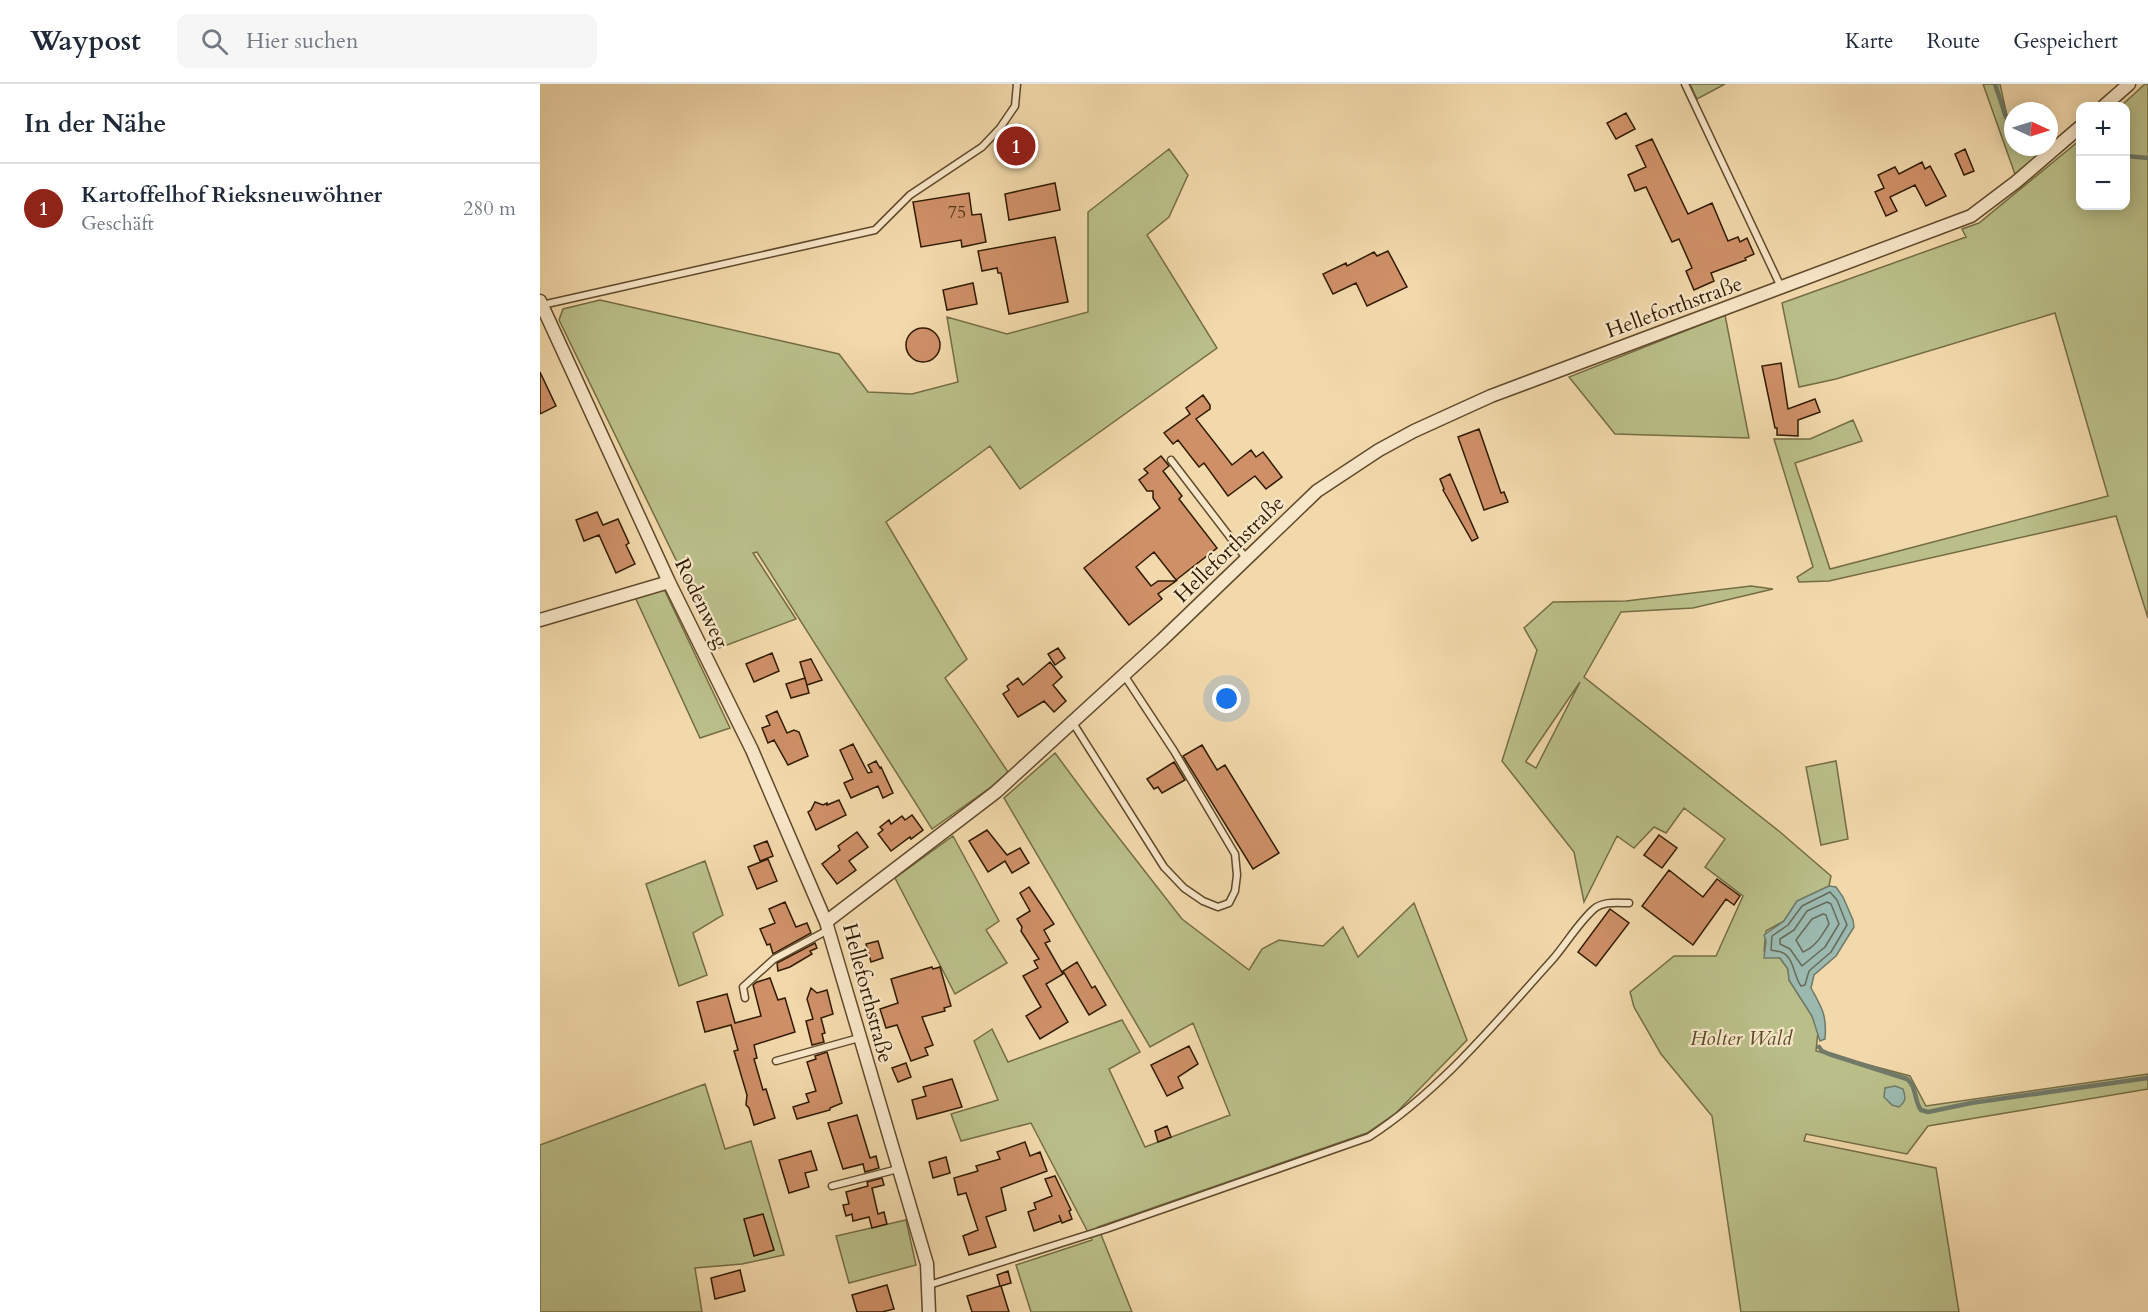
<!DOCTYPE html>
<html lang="de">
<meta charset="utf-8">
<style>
body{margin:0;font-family:Cardo,serif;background:#f6f6f7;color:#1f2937}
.controls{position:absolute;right:18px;top:18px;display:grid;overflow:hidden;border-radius:12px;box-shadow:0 3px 15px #0003}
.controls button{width:54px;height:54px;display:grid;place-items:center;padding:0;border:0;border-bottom:2px solid #e0e1e3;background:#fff;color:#1f2937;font:30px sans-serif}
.compass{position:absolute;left:1464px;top:18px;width:54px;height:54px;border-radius:50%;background:#fff;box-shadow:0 3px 15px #0003;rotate:94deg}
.you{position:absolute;left:687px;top:615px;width:21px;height:21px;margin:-15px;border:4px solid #fff;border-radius:50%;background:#1a73e8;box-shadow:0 0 0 9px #1a73e833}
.badge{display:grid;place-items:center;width:39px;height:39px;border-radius:50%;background:#8f2418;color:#fff;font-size:20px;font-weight:700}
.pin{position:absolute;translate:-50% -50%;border:3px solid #fff;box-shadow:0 2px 6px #0006}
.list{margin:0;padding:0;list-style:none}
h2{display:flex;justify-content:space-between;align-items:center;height:78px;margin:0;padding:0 24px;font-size:26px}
h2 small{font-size:20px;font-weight:400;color:#747a83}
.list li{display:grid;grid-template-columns:39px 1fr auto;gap:18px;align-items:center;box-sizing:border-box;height:90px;padding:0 24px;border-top:2px solid #e0e1e3}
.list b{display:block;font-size:22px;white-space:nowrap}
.list p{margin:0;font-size:20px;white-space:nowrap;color:#747a83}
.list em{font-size:20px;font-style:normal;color:#747a83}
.icon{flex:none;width:33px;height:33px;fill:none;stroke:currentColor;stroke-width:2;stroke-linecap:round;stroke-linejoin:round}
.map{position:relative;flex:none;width:1608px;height:1228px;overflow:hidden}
header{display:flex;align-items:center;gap:36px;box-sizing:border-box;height:84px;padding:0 30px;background:#fff;border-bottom:2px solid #e0e1e3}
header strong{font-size:28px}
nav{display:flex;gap:33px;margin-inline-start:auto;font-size:21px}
.search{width:420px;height:54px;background:#f6f6f7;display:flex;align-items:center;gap:15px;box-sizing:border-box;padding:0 21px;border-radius:12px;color:#747a83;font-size:22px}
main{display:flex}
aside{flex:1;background:#fff}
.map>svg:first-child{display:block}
.green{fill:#babf89;stroke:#756d44;stroke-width:1.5;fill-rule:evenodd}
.water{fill:#9cb9af;stroke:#717a69;stroke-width:1.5}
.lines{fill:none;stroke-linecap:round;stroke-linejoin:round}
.shore{stroke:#666a58;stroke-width:1.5}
.stream{stroke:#717a69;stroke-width:4.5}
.building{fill:#cf9068;stroke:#301b00;stroke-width:1.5}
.service-casing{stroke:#604a2b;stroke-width:9}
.minor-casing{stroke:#604a2b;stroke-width:15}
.service{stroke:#f7e6c8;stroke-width:6}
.minor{stroke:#f7e6c8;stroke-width:12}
.labels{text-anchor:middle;stroke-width:4.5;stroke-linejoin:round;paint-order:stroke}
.number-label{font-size:18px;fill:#58381a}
.street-label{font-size:21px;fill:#301b00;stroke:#f7e6c8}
.park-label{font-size:21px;font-style:italic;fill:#594c29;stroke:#f7e6c8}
</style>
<header>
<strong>Waypost</strong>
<div class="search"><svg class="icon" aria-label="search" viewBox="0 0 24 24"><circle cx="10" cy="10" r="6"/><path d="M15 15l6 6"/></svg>Hier suchen</div>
<nav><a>Karte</a><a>Route</a><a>Gespeichert</a></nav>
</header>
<main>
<aside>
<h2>In der Nähe<small></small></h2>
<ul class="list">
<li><span class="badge">1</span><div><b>Kartoffelhof Rieksneuwöhner</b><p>Geschäft</p></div><em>280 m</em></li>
</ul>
</aside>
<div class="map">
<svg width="1608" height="1228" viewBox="0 0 1608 1228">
<rect width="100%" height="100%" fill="#f2d9ab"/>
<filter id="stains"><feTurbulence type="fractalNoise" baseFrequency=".00333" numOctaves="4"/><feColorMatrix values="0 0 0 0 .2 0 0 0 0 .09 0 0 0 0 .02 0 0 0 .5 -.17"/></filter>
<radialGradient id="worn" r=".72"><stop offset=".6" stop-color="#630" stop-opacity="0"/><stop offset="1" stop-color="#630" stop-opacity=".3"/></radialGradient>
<path class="green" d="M1150,0h35l-28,15z
M1443,0h17l7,32 6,9v22h36v-6l6,2 -39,34z
M1605,0h3v534l-32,-102 -287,65 -30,1 -2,-5 16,-10 -39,-128h36l43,-19 9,21 -67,22 35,106 278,-73 -53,-183 -219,66 -37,8 -17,-84 184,-66 -4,-8 17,-6 101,-83v66h46v-100h-5z
M629,65l19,26 -19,42 -22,18 70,113 -197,141 -30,-43 -104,76 81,137 -22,19 63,94 -17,15 -59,42 -175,-277 -4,1 43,66 -77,29 -160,-328 4,-11 37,-9 239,54 29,38 44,2 46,-12 -11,-65 60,17 81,-22v-100z
M1185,231l24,123 -134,-4 -46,-57z
M1211,502l22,3 -80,19 -72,4 -37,65 196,155 51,44 -2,10 -32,15 -13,20 -18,10 -2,20 16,7 8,11 1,11 23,36 6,16 -2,19 94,25 16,30 222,-32v15l-220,37 -21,28 -101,-20 -2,7 132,27 23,144h-218l-29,-196 -51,-62 -27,-47 -4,-15 44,-36h42l27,-60 -38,-29 20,-28 -41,-31 -18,25 -12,-6 -20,21 -17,-12 -33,66 -10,-50 -72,-91 35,-111 -13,-22 29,-26 73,-1zM1040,598l-44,86 -10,-6v-1z
M124,505l66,139 -30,10 -65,-141z
M515,669l43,58 84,108 67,51 13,-21 17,-9 44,6 20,-19 15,30 56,-54 53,137 -71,73 -29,20 -269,94 34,85h-101l-15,-47 76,-25 -61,-117 -70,18 -10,-27 47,-14 -24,-59 18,-12 16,33 114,-42 18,32 -31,17 36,78 85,-32 -37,-92 -43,24 -146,-249z
M1296,677l12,78 -27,6 -15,-78z
M413,752l46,85 -13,9 21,33 -52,31 -60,-116z
M165,777l18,54 -30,18 14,42 -28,11 -33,-102z
M165,1000l20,65 26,-8 33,114 -42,9 -47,4 7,44h-162v-167z
M366,1136l10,45 -67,18 -13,-47z"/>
<path class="water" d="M1289,802l7,1 7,10 10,23 1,7 -18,29 -22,19 -3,13c11,20 16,27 14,51l-5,2 -8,-25 -23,-36 -1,-11 -8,-11h-16l2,-17 -2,-6 20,-14 13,-20z
M1355,1002l8,3c3,9 3,12 -4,18l-7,-2 -8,-8 1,-9z"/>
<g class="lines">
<path class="shore" d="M1290,808l7,8 10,25 -16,27 -22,19 -4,14 -4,1c-7,-8 -7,-30 -20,-34 -3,-1 -6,-1 -10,-2l1,-14 16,-11 14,-19z
M1287,818l4,2 8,20 -14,23 -23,19 -12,-17 -10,-5v-5l14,-9 13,-19z
M1283,830l3,1 3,9c-7,11 -13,23 -26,28l-7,-12 16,-21z"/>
<path class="stream" d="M1455,0l11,33 7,7
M1509,53l10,3
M1586,72l22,2
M1279,963l3,4 7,3 78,25c10,8 7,22 14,31l7,2 43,-9 177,-25"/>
</g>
<path class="building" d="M1086,29l9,16 -19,10 -9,-16z
M483,49l5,26 -21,4 -5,-26z
M1112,55l36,75 24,-11 16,38 10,-4 2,5 7,-4 7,16 -9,4 1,2 -35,13 3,8 -20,9 -8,-19 6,-3 -13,-29 -7,3 -26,-55 -11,4 -7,-16 18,-8 -10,-21z
M1425,65l9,22 -10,4 -9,-21z
M1382,78l3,7 5,-3 16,30 -20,10 -11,-21 -25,12 7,14 -11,5 -11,-24 9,-4 -6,-13 17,-8 4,7z
M515,99l5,27 -51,10 -4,-26z
M429,109l3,22 9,-1 5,28 -24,5 -1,-7 -40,7 -8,-45z
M515,153l13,65 -59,12 -8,-41h-3l-1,-5 -15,3 -4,-20z
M848,167l19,36 -40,19 -11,-23 -23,11 -10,-20 23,-11 1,3 27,-14 3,4z
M433,199l4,21 -30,6 -4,-20z
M366 261a17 17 0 1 1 34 0a17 17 0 1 1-34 0Z
M1241,279l7,46 27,-10 5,13 -22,8v16l-21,-1v-7h-2l-13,-62z
M0,288l16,34 -16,8z
M663,311l7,10v4l-14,10 36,46 19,-15 5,7 7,-5 19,25 -16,12 -11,-13 -27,20 -24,-33 -5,4 -21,-27 -5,4 -9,-11 26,-19 -4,-6z
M939,345l22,64 3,-1 4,10 -24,8 -26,-73z
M621,372l8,10 -6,5 19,25 -3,3 38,49 -41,32 -22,-28 -18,15 15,19 7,-5h18l-18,13 4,5 -33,26 -45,-57 76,-60 -7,-10v-7h-6l-8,-11 9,-7 -4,-4z
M910,390l28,64 -6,3 -29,-51 1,-1 -4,-10z
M57,428l6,13 15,-6 11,24 -3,2 9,19 -19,9 -17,-38 -15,6 -8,-21z
M518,564l7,10 -10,7 -7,-11z
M232,569l7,18 -25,11 -8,-18z
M271,575l11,21 -15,5 -7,-23z
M510,578l12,15 -9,8 13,16 -12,11 -10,-11 -26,16 -15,-23 6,-4 -2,-4 11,-8 5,7z
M265,594l4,15 -18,5 -5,-14z
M237,627l10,22 7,-3 5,2 9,24 -20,9 -14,-25 -6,3 -6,-15 8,-3 -4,-9z
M313,660l15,29 4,-1 -4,-7 8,-4 4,7 1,-1 12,26 -10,5 -5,-12 -27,12 -7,-15 9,-4 -13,-29z
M662,661l15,25 8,-5 54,88 -26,16 -70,-113z
M634,678l11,18 -23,13 -4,-6 -4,2 -7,-10z
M299,716l7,15 -30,15 -8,-18 3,-2 4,-8 8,3 4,-2v2z
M372,731l11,15 -12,9 -1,-2 -19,14 -13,-17 5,-4 -3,-3 9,-7 2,4 11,-8 3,4z
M447,746l20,25 13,-7 9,15 -17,10 -7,-12 -17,11 -19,-31z
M317,748l11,15 -19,14 7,9 -19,14 -15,-20 18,-14 -2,-4z
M1119,751l18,13 -15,20 -18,-13z
M227,757l6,15 -13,5 -6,-15z
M228,775l9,22 -20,8 -9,-22z
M1129,786l34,27 14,-18 23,17 -6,9 -8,-6 -33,46 -51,-39z
M489,803l25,37 -10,6 6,11 -5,2 18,31 -17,10 22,38 -28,17 -14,-23 15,-9 -18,-31 15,-8 -4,-7 5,-2 -18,-28 1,-4 -5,-8 13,-8 -10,-18z
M245,818l11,25 11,-4 4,10 -38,21 -3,-10 -3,1 -7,-16 15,-6 -6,-14z
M1070,825l19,14 -33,43 -18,-14z
M338,857l5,17 -12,4 -5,-18z
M275,859l2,5 -7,3 2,3 -22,13 -12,4 -1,-8z
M537,878l15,26 3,-2 11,19 -17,10 -26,-44z
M392,883l1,2 7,-2 11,39 -7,2 1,3 -23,6 11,28 -8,3 3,7 -17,6 -14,-36 -11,3 -6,-19 18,-6 -7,-24z
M230,894l8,22 7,-2 10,34 -41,13 3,13 -3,1 9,31 3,-1 9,29 -21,7 -5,-17 -3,-3 1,-10 -13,-44 4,-1 -7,-25 -26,7 -8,-30 30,-8 8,29 26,-7 -8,-31 4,-3z
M271,904l6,5 10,-3 6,24 -12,4 4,15 -3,1 2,8 -12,3 -6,-24 7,-2 -6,-20z
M649,962l9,18 -20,13 5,11 -16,8 -16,-31z
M287,968l15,51 -12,5v2l-33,9 -4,-12 16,-5 -3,-8 10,-3 -9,-29 9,-3 -1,-3z
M366,979l5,14 -13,5 -6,-14z
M412,995l10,28 -45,12 -5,-19 14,-4 -3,-9z
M317,1031l13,43 6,-2 3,12 -14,4 -2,-8 -20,5 -15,-46z
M627,1042l4,11 -13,5 -3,-11z
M485,1058l5,14 10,-4 7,19 -46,17 5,22 -20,7 10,30 -27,8 -6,-19 15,-6 -12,-37 -8,2 -4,-17 24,-7 -2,-5 24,-7 -3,-7z
M271,1067l6,19 -12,3 4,14 -20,6 -10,-33z
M406,1073l4,16 -17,5 -4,-16z
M515,1092l16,34 -2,1 3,8 -10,4 -3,-8 2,6 -27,10 -6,-19 8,-3 -2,-6 18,-7 -7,-17z
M342,1094l2,7 -12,3 6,26 6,-2 3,12 -15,4 -3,-11 -16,4 -1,-7 -6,2 -3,-11 6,-1 -3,-12 22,-6 -1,-4z
M223,1130l11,36 -20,6 -10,-37z
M200,1186l5,21 -30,8 -4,-21z
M468,1187l3,12 -10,3 8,26h-37l-5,-16 33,-10 -3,-11z
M347,1201l7,24 -12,3h-25l-5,-17z"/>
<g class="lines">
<defs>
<path id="service" d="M1145,0l96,203
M2,221l333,-75 35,-35 72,-48 18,-19 15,-22 2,-22
M631,376l75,98
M533,639l91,144 20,21 19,13 15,6 11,-4 6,-12 2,-16 -2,-21 -61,-103 -50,-76
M205,914l-2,-11 31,-28 54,-29
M236,977l83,-23
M292,1102l66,-17
M389,1201l177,-56 263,-92c71,-46 127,-115 184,-178 13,-15 26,-37 41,-50 9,-8 23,-6 35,-6"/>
<path id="minor" d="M1564,22l25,-22
M0,217l129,281 83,168 74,172 101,342 2,48
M0,536l129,-38
M286,838l170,-130 166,-152 155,-149 62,-41 35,-19 77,-35 480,-180 45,-34 64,-55"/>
</defs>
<use href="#service" class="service-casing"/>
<use href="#minor" class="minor-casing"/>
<use href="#service" class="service"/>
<use href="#minor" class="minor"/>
</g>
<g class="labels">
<g class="number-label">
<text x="417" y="134">75</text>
</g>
<g class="street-label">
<text transform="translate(1134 223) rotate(-20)" y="7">Helleforthstraße</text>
<text transform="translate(689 465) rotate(-44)" y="7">Helleforthstraße</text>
<text transform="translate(162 519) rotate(64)" y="7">Rodenweg</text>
<text transform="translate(328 909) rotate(75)" y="7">Helleforthstraße</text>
</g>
<g class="park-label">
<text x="1201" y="961">Holter Wald</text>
</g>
</g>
<rect width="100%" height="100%" filter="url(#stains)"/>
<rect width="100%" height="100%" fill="url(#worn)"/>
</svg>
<div class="controls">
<button>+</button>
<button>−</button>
</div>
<svg class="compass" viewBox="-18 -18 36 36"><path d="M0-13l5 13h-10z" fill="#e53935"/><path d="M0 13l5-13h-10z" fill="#747a83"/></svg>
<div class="you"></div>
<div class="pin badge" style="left:476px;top:62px">1</div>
</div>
</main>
